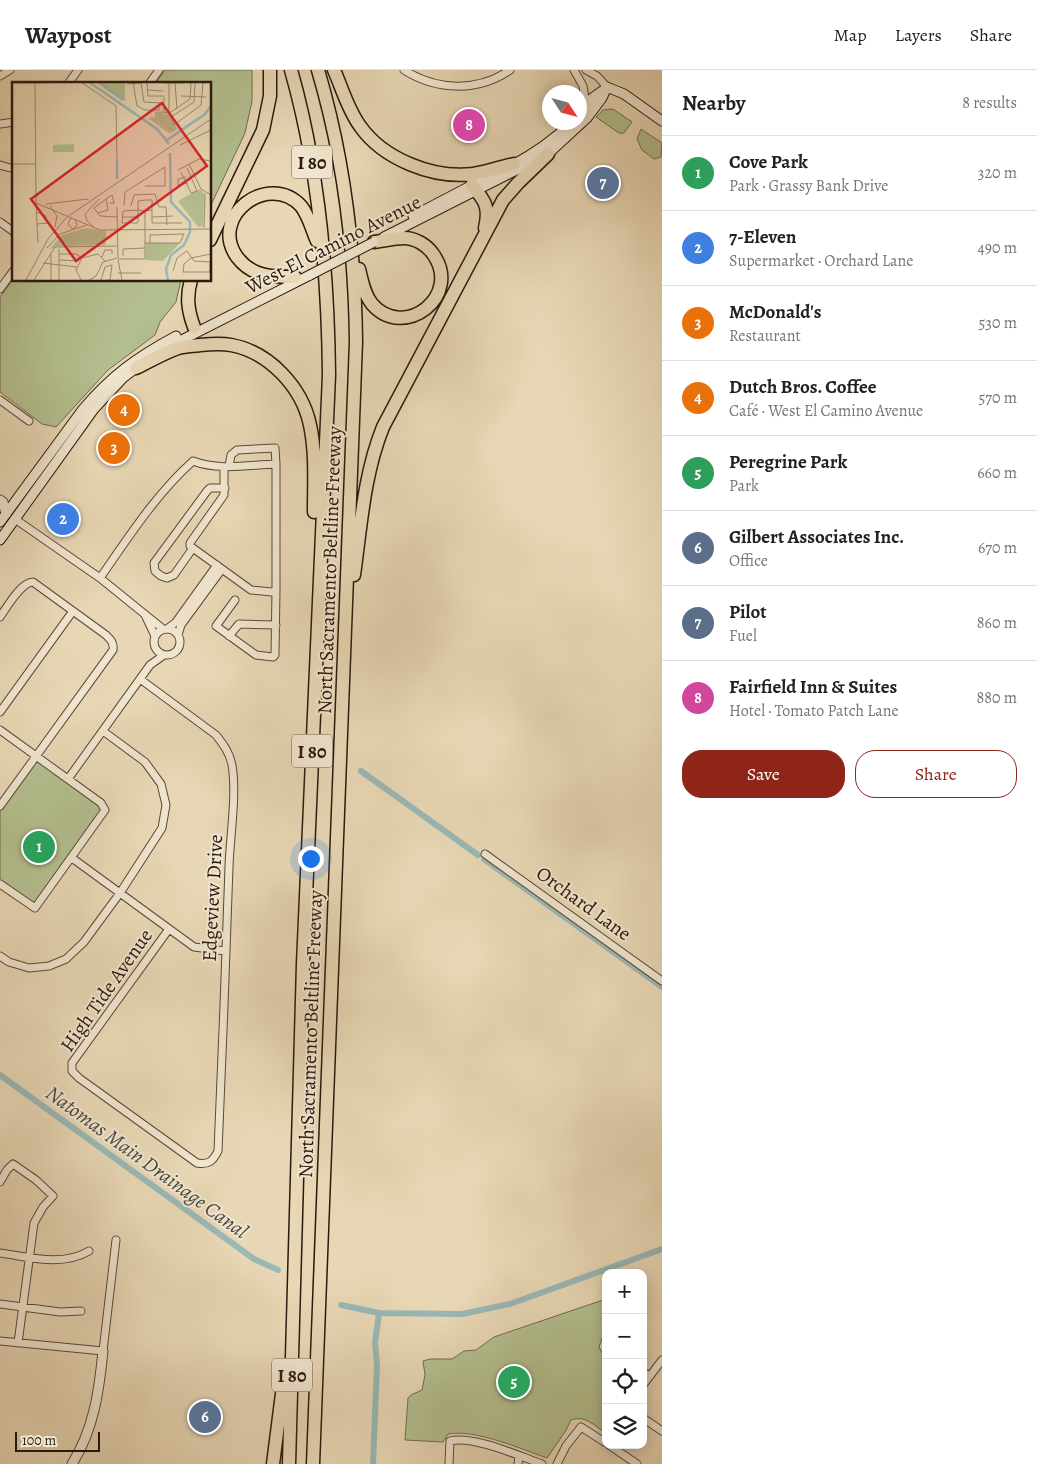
<!DOCTYPE html>
<meta charset="utf-8">
<style>
body{margin:0;font-family:Alegreya,serif;background:#f6f6f6;color:#222}
.controls{position:absolute;right:15px;bottom:15px;display:grid;overflow:hidden;border-radius:10px;box-shadow:0 2px 12px #0003}
.controls button{width:45px;height:45px;display:grid;place-items:center;padding:0;border:0;border-bottom:1px solid #e0e0e0;background:#fff;color:#222;font:25px sans-serif}
.compass{position:absolute;left:542px;top:15px;width:45px;height:45px;border-radius:50%;background:#fff;box-shadow:0 2px 12px #0003;rotate:126deg}
.scale{position:absolute;left:15px;bottom:12px;width:85px;box-sizing:border-box;padding-left:5px;border:2px solid #2a190e;border-top:0;font-size:14px;line-height:18px;white-space:nowrap;color:#2a190e;-webkit-text-stroke:4px #f0e5cf;paint-order:stroke}
.you{position:absolute;left:310px;top:788px;width:18px;height:18px;margin:-12px;border:4px solid #fff;border-radius:50%;background:#1a73e8;box-shadow:0 0 0 8px #1a73e833}
.badge{display:grid;place-items:center;width:32px;height:32px;border-radius:50%;background:#8f2418;color:#fff;font-size:16px;font-weight:700}
.pin{position:absolute;translate:-50% -50%;border:2px solid #fff;box-shadow:0 1px 5px #0006}
.list{margin:0;padding:0;list-style:none}
h2{display:flex;justify-content:space-between;align-items:center;height:65px;margin:0;padding:0 20px;font-size:21px}
h2 small{font-size:16px;font-weight:400;color:#767676}
.list li{display:grid;grid-template-columns:32px 1fr auto;gap:15px;align-items:center;box-sizing:border-box;height:75px;padding:0 20px;border-top:1px solid #e0e0e0}
.list b{display:block;font-size:19px;white-space:nowrap}
.list p{margin:0;font-size:16px;white-space:nowrap;color:#767676}
.list em{font-size:16px;font-style:normal;color:#767676}
.actions{display:flex;gap:10px;padding:15px 20px}
.actions a{flex:1;padding:11px 0;border:1px solid #8f2418;border-radius:20px;text-align:center;font-size:18px;color:#8f2418}
.actions .main{background:#8f2418;color:#fff}
.icon{flex:none;width:28px;height:28px;fill:none;stroke:currentColor;stroke-width:2;stroke-linecap:round;stroke-linejoin:round}
.map{position:relative;flex:none;width:662px;height:1394px;overflow:hidden}
header{display:flex;align-items:center;gap:30px;box-sizing:border-box;height:70px;padding:0 25px;background:#fff;border-bottom:1px solid #e0e0e0}
header strong{font-size:24px}
nav{display:flex;gap:28px;margin-inline-start:auto;font-size:18px}
main{display:flex}
aside{flex:1;background:#fff}
.map>svg:first-child{display:block}
.green{fill:#b4bf8f;stroke:#6f6c4e}
.lines{fill:none;stroke-linecap:round;stroke-linejoin:round}
.canal{stroke:#99b8b6;stroke-width:6}
.minor-casing{stroke:#5a4838;stroke-width:9}
.tertiary-casing{stroke:#5a4838;stroke-width:11}
.secondary-casing{stroke:#2a190e;stroke-width:11}
.motorway-casing{stroke:#2a190e;stroke-width:15}
.minor{stroke:#f0e5cf;stroke-width:7}
.tertiary{stroke:#f0e5cf;stroke-width:9}
.secondary{stroke:#f0e5cf;stroke-width:9}
.motorway{stroke:#e8d7b5;stroke-width:12}
.secondary-bridge-casing{stroke:#2a190e;stroke-width:11;stroke-linecap:butt}
.secondary-bridge{stroke:#f0e5cf;stroke-width:9}
.labels{text-anchor:middle;stroke-width:4;stroke-linejoin:round;paint-order:stroke}
.shield{fill:#f0e5cf;stroke:#655648;stroke-width:1}
.shield-label{font-size:19px;font-weight:bold;fill:#2a190e}
.street-label{font-size:20px;fill:#2a190e;stroke:#f0e5cf}
.water-label{font-size:21px;font-style:italic;fill:#4b4940;stroke:#f0e5cf}
.inset-river{fill:none;stroke:#99b8b6;stroke-width:2.5}
.inset-road{fill:none;stroke:#9c8b72;stroke-width:1}
.view{fill:#d62828;fill-opacity:0.15;stroke:#d62828;stroke-width:2.5}
.inset-edge{fill:none;stroke:#2a190e;stroke-width:2.5}
</style>
<header>
<strong>Waypost</strong>
<nav><a>Map</a><a>Layers</a><a>Share</a></nav>
</header>
<main>
<div class="map">
<svg width="662" height="1394" viewBox="0 0 662 1394">
<rect width="100%" height="100%" fill="#e8d7b5"/>
<filter id="stains"><feTurbulence type="fractalNoise" baseFrequency=".004" numOctaves="4"/><feColorMatrix values="0 0 0 0 .2 0 0 0 0 .09 0 0 0 0 .02 0 0 0 .5 -.17"/></filter>
<radialGradient id="worn" r=".72"><stop offset=".6" stop-color="#630" stop-opacity="0"/><stop offset="1" stop-color="#630" stop-opacity=".3"/></radialGradient>
<path class="green" d="M165,0h87v31l-7,32 -35,74v-123h-55z
M613,39l19,13 -8,11h-5l-23,-16 7,-7z
M641,59l21,14 -1,14 -7,2 -12,-9 -5,-11z
M14,208v2h167l-5,22 -16,20 -5,13 -47,35 -52,57 -14,-3 -42,-32v-95z
M37,687l68,53 -70,98 -35,-25v-76z
M606,1229v37l-4,2 -3,9 5,9h2l-1,77c-11,-8 -20,-18 -34,-13l-6,12 -18,26c-26,-9 -71,-29 -99,-24l-5,8 -38,-2 3,-42 3,-3 11,-5 3,-15 -2,-14 7,-2h22l12,-8 12,-1 18,-13z"/>
<g class="lines">
<path class="canal" d="M361,701l117,84
M484,789l178,128
M0,1005l254,184 24,11
M341,1235l38,8 83,1 48,-10 152,-55
M373,1394l4,-100 -2,-21 4,-30"/>
<defs>
<path id="minor" d="M404,0c33,21 74,22 106,0
M574,0l9,16 3,20
M586,0l11,6 10,11
M0,6l10,-6
M68,14l10,-14
M149,14l10,-14
M0,54l14,-2
M0,95l14,4
M0,152l14,10
M0,219l14,-19
M0,330l29,21
M229,396l2,-11 6,-5 38,-2 1,16
M15,449l85,59 63,51
M193,478l-19,27 -7,3 -6,-2 -6,-5 -1,-8 53,-72 3,-3h15
M100,508c28,-40 56,-84 93,-117 26,10 55,4 83,3v126l-4,2 -21,-2 -61,-44v-3l34,-48v-28
M235,530l-19,26 40,29 17,2 2,-2 1,-65
M0,547c7,-10 21,-35 33,-35l73,53c5,5 8,8 7,15l-113,156
M146,547l9,19
M154 572a13 13 0 1 1 26 0a13 13 0 1 1-26 0Z
M167,559l9,-7 41,-57
M178,565l3,-10 41,-56
M229,566l10,-12 37,1
M140,609l76,56c7,9 14,18 16,30 5,29 -2,71 -3,102 -3,95 -7,189 -11,284 -5,10 -9,14 -21,12l-118,-85 -7,-7v-8l97,-134
M0,642l73,-101
M0,660l101,73 4,7 -70,98 -35,-24
M68,709l82,-114 14,-10
M485,784l177,127
M72,788l122,89 31,4
M0,886l9,6 20,6 20,-2 17,-7 18,-17 36,-49 42,-65 4,-23 -5,-21 -16,-22 -42,-31
M0,1112l7,-12 6,-6 23,16 17,16 -10,11 -9,16 -16,120
M0,1183c29,4 62,14 89,-2
M0,1234l60,8 21,-1
M0,1271l103,10 13,-111
M643,1302l7,4
M643,1315l19,-25
M643,1348l19,13
M609,1375l28,19
M449,1394l1,-23c23,-6 69,15 92,23
M518,1394l1,-8
M557,1394l9,-18 15,-19 25,16"/>
<path id="tertiary" d="M0,430l3,2 3,12
M72,1394c22,-35 27,-73 31,-113"/>
<path id="secondary" d="M607,17l17,7 38,27
M580,43l11,-14 14,-10
M509,97c23,-12 44,-26 63,-45
M413,146l84,-44
M384,167l164,-83 39,-36 15,-20 5,-11
M170,276l140,-71
M0,452l83,-113c29,-34 54,-52 93,-73
M0,470l94,-131 29,-31 17,-13"/>
<path id="motorway" d="M334,0c8,18 14,40 26,56 23,33 73,53 113,48 13,-2 27,-7 41,-10
M472,115c13,16 18,22 13,43
M210,170l53,-110 7,-34v-26
M359,199c3,12 5,25 13,35 32,37 91,-8 61,-50 -6,-9 -18,-16 -29,-16 -10,0 -21,3 -30,4
M295,207c-23,0 -43,0 -58,-20 -29,-41 32,-86 64,-51 8,10 11,24 16,35
M191,210c-5,17 -3,31 3,47
M136,298c14,-7 28,-15 42,-20 7,-2 15,-2 22,-3 10,-1 21,-2 31,0 38,7 71,42 79,80 6,28 4,59 4,87
M354,505c7,-50 10,-101 29,-148l120,-227 15,-17 30,-29
M273,1394l12,-94
M289,1394l14,-500 26,-589c-1,-102 -10,-207 -38,-305
M313,1394l43,-1122c-1,-92 -12,-184 -38,-272"/>
</defs>
<use href="#minor" class="minor-casing"/>
<use href="#tertiary" class="tertiary-casing"/>
<use href="#secondary" class="secondary-casing"/>
<use href="#motorway" class="motorway-casing"/>
<use href="#minor" class="minor"/>
<use href="#tertiary" class="tertiary"/>
<use href="#secondary" class="secondary"/>
<use href="#motorway" class="motorway"/>
<defs>
<path id="secondary-bridge" d="M310,205l64,-33"/>
</defs>
<use href="#secondary-bridge" class="secondary-bridge-casing"/>
<use href="#secondary-bridge" class="secondary-bridge"/>
</g>
<g class="labels">
<g class="shield">
<rect x="292" y="75.5" width="40" height="33" rx="4"/>
<rect x="292" y="664.5" width="40" height="33" rx="4"/>
<rect x="272" y="1288.5" width="40" height="33" rx="4"/>
</g>
<g class="shield-label">
<text x="312" y="99">I 80</text>
<text x="312" y="688">I 80</text>
<text x="292" y="1312">I 80</text>
</g>
<g class="street-label">
<text transform="translate(333 174) rotate(-27)" y="7">West El Camino Avenue</text>
<text transform="translate(329 500) rotate(-88)" y="7">North Sacramento Beltline Freeway</text>
<text transform="translate(212 828) rotate(-87)" y="7">Edgeview Drive</text>
<text transform="translate(584 833) rotate(36)" y="7">Orchard Lane</text>
<text transform="translate(106 920) rotate(-55)" y="7">High Tide Avenue</text>
<text transform="translate(310 964) rotate(-88)" y="7">North Sacramento Beltline Freeway</text>
</g>
<g class="water-label">
<text transform="translate(147 1092) rotate(36)" y="7">Natomas Main Drainage Canal</text>
</g>
</g>
<g transform="translate(12 12)">
<rect width="199" height="199" fill="#e8d7b5"/>
<path d="M83,0h30v18l-1,1zM151,29l1,4 5,-1 8,15 -4,3 -4,1 -21,-15 7,-1v-5zM62,62v8h-21v-7zM188,107l4,5 -1,32 -5,1 -20,-26zM74,146l20,3v14l-50,1 -7,4 13,-15zM134,161h34l-17,18 -17,-1z" fill="#b4bf8f"/>
<path class="inset-river" d="M77,0l68,47 12,15M88,1l23,17M155,58l38,-26 6,-8M105,80v17M156,198l-2,-11 5,-14 13,-10 6,-13v-10l-19,-20 -1,-49"/>
<path class="inset-road" d="M23,0l1,121M69,0l35,24 1,56M121,0l4,24 8,4h14v-7M135,0l1,14h16M0,1h23M23,1l45,-1M152,1h19M157,1v28l5,14 27,-20 2,-22M163,1l2,26M115,2l14,-1 3,19 17,1M135,8l16,1M169,14l25,1M152,15v16l7,-1 19,-13 1,-16M159,35l23,-15 1,-19M168,63l31,-15M0,82h23M177,82l12,25 10,6M166,88l21,-11 12,2M169,90l10,21 6,-2 -10,-23M174,95l-8,2v6l10,-2M94,117l6,-4 2,8h-4M24,121l2,40M24,121l64,27 111,-1M34,122l42,-5M38,124l7,10 -2,11M112,124l1,-14 40,-25v19h-20M119,124l3,-11 21,-1 4,13h7l1,18M105,125l1,51M140,128l-6,1 -8,-1 -15,1 -1,12h15l1,-1v-21l7,-1h7v23h30M24,130l9,3 3,8 -11,1M86,131l10,-3 -2,-11 -12,9 6,8 17,1M110,135h16M140,135l21,-1M59,136l-3,6 4,5 5,-3 -2,-7M83,146l-8,-7 -2,-7 14,-15M192,146l1,-35M133,161h35l4,-9 -34,1v8M35,166l13,-14 27,-9M47,172h17l6,4M39,173v25M111,174v-7l22,-1M90,175l3,-7h7v4M106,177h27v-48M47,178l20,1M106,178l4,20M198,180v10h-27l1,-8 7,-6 20,-4M31,181l34,4M161,189l4,-13 10,-7 7,10 16,1M106,191h23M14,198l22,-41 19,-22 144,-98M22,198l21,-33 62,-1M47,198v-31M69,198l-5,-10 6,-12 16,-4 7,7M77,198l7,-4 7,-14 14,-4M89,198l4,-13 7,-2 -2,15h-3"/>
<path class="view" d="M150,21l45,63 -131,95 -45,-62z"/>
<rect width="199" height="199" class="inset-edge"/>
</g>
<rect width="100%" height="100%" filter="url(#stains)"/>
<rect width="100%" height="100%" fill="url(#worn)"/>
</svg>
<div class="controls">
<button>+</button>
<button>−</button>
<button><svg class="icon" aria-label="locate" viewBox="0 0 24 24"><circle cx="12" cy="12" r="6"/><path d="M12 2v4M12 18v4M2 12h4M18 12h4"/></svg></button>
<button><svg class="icon" aria-label="layers" viewBox="0 0 24 24"><path d="M12 4l9 5-9 5-9-5zM3 14l9 5 9-5"/></svg></button>
</div>
<svg class="compass" viewBox="-18 -18 36 36"><path d="M0-13l5 13h-10z" fill="#e53935"/><path d="M0 13l5-13h-10z" fill="#767676"/></svg>
<div class="scale">100 m</div>
<div class="you"></div>
<div class="pin badge" style="left:39px;top:777px;background:#2e9e5b">1</div>
<div class="pin badge" style="left:63px;top:449px;background:#3f7fe0">2</div>
<div class="pin badge" style="left:114px;top:378px;background:#e8710a">3</div>
<div class="pin badge" style="left:124px;top:340px;background:#e8710a">4</div>
<div class="pin badge" style="left:514px;top:1312px;background:#2e9e5b">5</div>
<div class="pin badge" style="left:205px;top:1347px;background:#5c6f8a">6</div>
<div class="pin badge" style="left:603px;top:113px;background:#5c6f8a">7</div>
<div class="pin badge" style="left:469px;top:55px;background:#d1479c">8</div>
</div>
<aside>
<h2>Nearby<small>8 results</small></h2>
<ul class="list">
<li><span class="badge" style="background:#2e9e5b">1</span><div><b>Cove Park</b><p>Park · Grassy Bank Drive</p></div><em>320 m</em></li>
<li><span class="badge" style="background:#3f7fe0">2</span><div><b>7-Eleven</b><p>Supermarket · Orchard Lane</p></div><em>490 m</em></li>
<li><span class="badge" style="background:#e8710a">3</span><div><b>McDonald's</b><p>Restaurant</p></div><em>530 m</em></li>
<li><span class="badge" style="background:#e8710a">4</span><div><b>Dutch Bros. Coffee</b><p>Café · West El Camino Avenue</p></div><em>570 m</em></li>
<li><span class="badge" style="background:#2e9e5b">5</span><div><b>Peregrine Park</b><p>Park</p></div><em>660 m</em></li>
<li><span class="badge" style="background:#5c6f8a">6</span><div><b>Gilbert Associates Inc.</b><p>Office</p></div><em>670 m</em></li>
<li><span class="badge" style="background:#5c6f8a">7</span><div><b>Pilot</b><p>Fuel</p></div><em>860 m</em></li>
<li><span class="badge" style="background:#d1479c">8</span><div><b>Fairfield Inn &amp; Suites</b><p>Hotel · Tomato Patch Lane</p></div><em>880 m</em></li>
</ul>
<div class="actions"><a class="main">Save</a><a>Share</a></div>
</aside>
</main>
